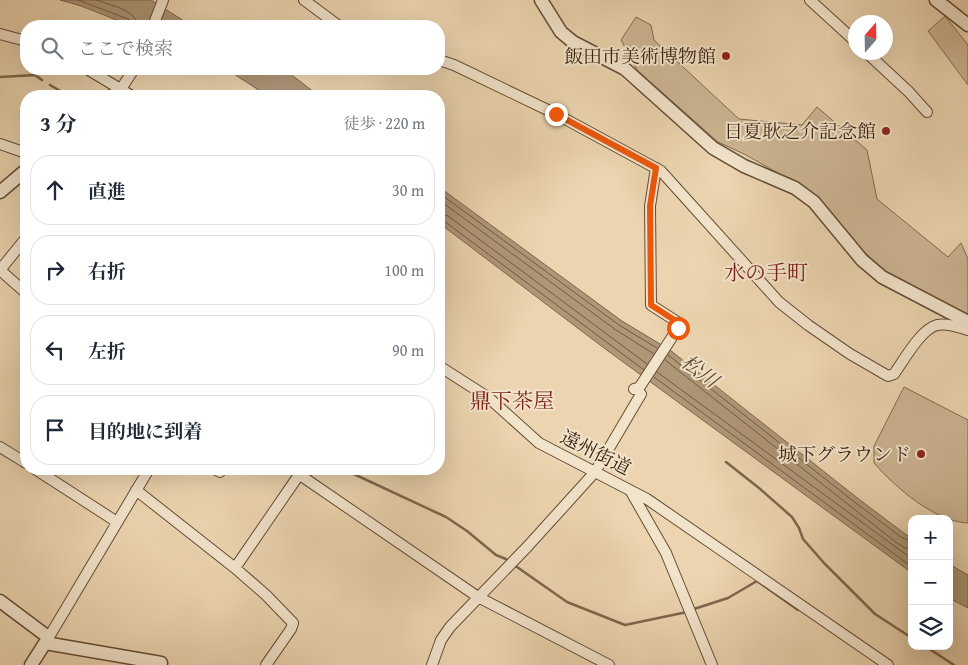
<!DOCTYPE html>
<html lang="ja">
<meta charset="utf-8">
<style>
body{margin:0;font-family:"Gentium Book Plus","Noto Serif JP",serif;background:#f2f2f3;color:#1f2937}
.controls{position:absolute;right:15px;bottom:15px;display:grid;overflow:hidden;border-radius:10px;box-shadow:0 5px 20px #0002}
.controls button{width:45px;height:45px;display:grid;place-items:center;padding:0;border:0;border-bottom:1px solid #e0e1e3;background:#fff;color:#1f2937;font:25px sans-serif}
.compass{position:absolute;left:848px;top:15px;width:45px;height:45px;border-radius:50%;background:#fff;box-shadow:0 5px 20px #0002;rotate:20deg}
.stop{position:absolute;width:15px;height:15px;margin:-11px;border:4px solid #ea580c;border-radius:50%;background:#fff}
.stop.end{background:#ea580c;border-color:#fff;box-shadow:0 1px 5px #0008}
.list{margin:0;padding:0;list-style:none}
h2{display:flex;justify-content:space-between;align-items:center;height:65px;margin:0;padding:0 20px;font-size:21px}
h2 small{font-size:16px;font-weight:400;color:#747a83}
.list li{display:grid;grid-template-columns:32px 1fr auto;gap:15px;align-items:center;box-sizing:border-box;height:70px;margin:0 10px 10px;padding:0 10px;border:1px solid #e0e1e3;border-radius:20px}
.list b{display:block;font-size:19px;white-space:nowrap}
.list em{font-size:16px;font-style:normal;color:#747a83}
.icon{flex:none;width:28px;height:28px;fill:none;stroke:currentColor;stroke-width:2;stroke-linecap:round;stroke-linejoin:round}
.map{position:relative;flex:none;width:968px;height:665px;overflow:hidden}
.search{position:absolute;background:#fff;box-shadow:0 5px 20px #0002;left:20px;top:20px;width:425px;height:55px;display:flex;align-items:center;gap:12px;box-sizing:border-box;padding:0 18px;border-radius:20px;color:#747a83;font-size:19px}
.panel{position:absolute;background:#fff;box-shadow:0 5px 20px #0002;left:20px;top:90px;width:425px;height:385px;border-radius:20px}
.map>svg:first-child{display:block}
.green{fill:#ccb593;stroke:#826a4f}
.water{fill:#ae9677;stroke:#7e664c}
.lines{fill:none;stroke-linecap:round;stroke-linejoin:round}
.shore{stroke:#725a41;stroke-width:1}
.stream{stroke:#7e664c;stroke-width:2.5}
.minor-casing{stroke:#644c34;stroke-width:12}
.tertiary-casing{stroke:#644c34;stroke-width:15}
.minor{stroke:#f2e3cb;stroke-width:10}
.tertiary{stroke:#f2e3cb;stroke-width:12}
.route{stroke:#ea580c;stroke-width:6}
.poi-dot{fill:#8f2418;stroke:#f2e3cb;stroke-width:2}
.labels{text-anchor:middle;stroke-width:4;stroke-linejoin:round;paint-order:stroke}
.poi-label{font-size:19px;fill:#371f0b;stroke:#f2e3cb;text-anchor:end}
.street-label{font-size:19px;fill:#371f0b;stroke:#f2e3cb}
.water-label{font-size:20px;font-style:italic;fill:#614931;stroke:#f2e3cb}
.quarter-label{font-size:21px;fill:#7a1f14;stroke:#f2e3cb}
</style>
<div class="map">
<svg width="968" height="665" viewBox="0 0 968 665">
<rect width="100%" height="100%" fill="#ebd4af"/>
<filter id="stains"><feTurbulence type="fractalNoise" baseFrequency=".004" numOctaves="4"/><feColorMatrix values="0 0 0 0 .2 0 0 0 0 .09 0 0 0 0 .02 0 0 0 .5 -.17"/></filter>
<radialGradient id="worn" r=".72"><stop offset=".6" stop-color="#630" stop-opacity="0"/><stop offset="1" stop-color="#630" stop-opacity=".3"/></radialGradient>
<path class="green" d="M945,16l23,29v40l-40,-54z
M636,17l15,8 3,15 85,79 63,6 15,-18 50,43 10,49 71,58 13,-14 7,16v56l-76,-38 -29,-26 -43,-50 -30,-21 -44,-25 -28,-13 -81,-72 -16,-30z
M904,387l64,33v103c-33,-1 -73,-36 -94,-60v-17z"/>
<path class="water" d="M60,0h91l41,26h-60l-51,-20z
M226,69h58l35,27h-51z
M439,187l183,134 48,29 190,150 52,39v34l-308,-225 -165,-125z
M949,564l19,11v33l-19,-10z"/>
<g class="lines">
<path class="shore" d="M78,0l50,19 3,3 1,4
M96,0c14,5 41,10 42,26
M439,193l180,132 38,23
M439,200l177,130 38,24
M439,213l9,3 199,148
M439,220l5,1 200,149
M668,355l189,149 44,33 11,5
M665,360l232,183 8,5 7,1
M657,372l255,187
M654,377l258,190"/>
<path class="stream" d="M0,77l35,-2 7,5
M50,85l19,11
M726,462l33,26 33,29 7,11 4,11 21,24 51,51 37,24
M343,469l103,48 21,14 29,24 10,4
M517,567l50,35 58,23 62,-13
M694,609l34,-11 29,-17 41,29
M925,646l29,19"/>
<defs>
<path id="minor" d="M304,0l35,26
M810,0l46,42
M153,26l10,-26
M0,34l26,7
M866,52l43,40 18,20
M439,60l15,5 102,49 105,57 118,131 29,23 42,29 38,22 6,-2c10,-14 27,-45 43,-49 10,-2 22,2 31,5
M87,69l45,27
M121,89l13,-20
M0,144l26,9
M0,270l26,-32
M0,270l26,23
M439,366l50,32 50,45 108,56 241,166
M634,389l5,-1 39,-60 1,-5 -28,-18 -1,-99 6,-38
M0,447l26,16
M35,469l82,53
M214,469l6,3 2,-3
M300,475l178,122 131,68
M136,490l99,78 68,-99
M630,490l36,63 46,112
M235,568l31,27 27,28 -2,6 -25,36
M46,642l103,-173
M432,665l9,-25 9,-13 78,-81 67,-74 46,-78"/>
<path id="tertiary" d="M541,0l20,32 12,10 52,27 88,79 31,18 51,22 19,14 48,58 20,17 86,45
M936,0l32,25
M112,96l9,-7
M0,192l26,-22
M0,601l48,36
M31,665l14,-22 116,20"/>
</defs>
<use href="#minor" class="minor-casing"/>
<use href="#tertiary" class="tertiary-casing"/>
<use href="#minor" class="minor"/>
<use href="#tertiary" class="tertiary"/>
</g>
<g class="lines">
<path class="route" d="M556,114l100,54 -6,38 1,99 28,18 -1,5"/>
</g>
<g class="poi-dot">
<circle cx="726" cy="56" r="5"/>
<circle cx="886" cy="131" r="5"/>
<circle cx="921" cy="454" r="5"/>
</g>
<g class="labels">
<g class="poi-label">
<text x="716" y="63">飯田市美術博物館</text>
<text x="876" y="138">日夏耿之介記念館</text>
<text x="911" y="461">城下グラウンド</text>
</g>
<g class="street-label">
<text transform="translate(596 452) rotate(27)" y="7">遠州街道</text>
</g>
<g class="water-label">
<text transform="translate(700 371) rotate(37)" y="7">松川</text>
</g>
<g class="quarter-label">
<text x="766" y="280">水の手町</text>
<text x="512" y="408">鼎下茶屋</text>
</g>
</g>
<rect width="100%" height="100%" filter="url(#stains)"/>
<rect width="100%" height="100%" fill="url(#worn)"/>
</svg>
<div class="controls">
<button>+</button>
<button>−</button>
<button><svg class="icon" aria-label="layers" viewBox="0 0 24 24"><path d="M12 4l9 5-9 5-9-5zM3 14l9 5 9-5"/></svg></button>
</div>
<svg class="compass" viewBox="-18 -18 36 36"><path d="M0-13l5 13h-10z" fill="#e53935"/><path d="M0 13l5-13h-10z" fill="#747a83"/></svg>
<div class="stop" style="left:678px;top:328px"></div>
<div class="stop end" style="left:556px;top:114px"></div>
<div class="search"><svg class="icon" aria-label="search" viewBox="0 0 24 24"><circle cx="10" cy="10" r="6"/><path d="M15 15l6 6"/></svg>ここで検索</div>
<section class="panel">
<h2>3 分<small>徒歩 · 220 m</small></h2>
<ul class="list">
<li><svg class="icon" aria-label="ahead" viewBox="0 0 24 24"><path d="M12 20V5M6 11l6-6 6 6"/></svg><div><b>直進</b></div><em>30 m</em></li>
<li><svg class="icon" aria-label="right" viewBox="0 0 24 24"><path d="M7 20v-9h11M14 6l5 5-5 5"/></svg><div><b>右折</b></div><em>100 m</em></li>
<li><svg class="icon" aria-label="left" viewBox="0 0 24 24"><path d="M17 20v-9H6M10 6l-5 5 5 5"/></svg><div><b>左折</b></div><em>90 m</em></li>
<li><svg class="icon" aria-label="arrive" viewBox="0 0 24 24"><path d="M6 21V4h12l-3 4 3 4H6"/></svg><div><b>目的地に到着</b></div></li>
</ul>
</section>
</div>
